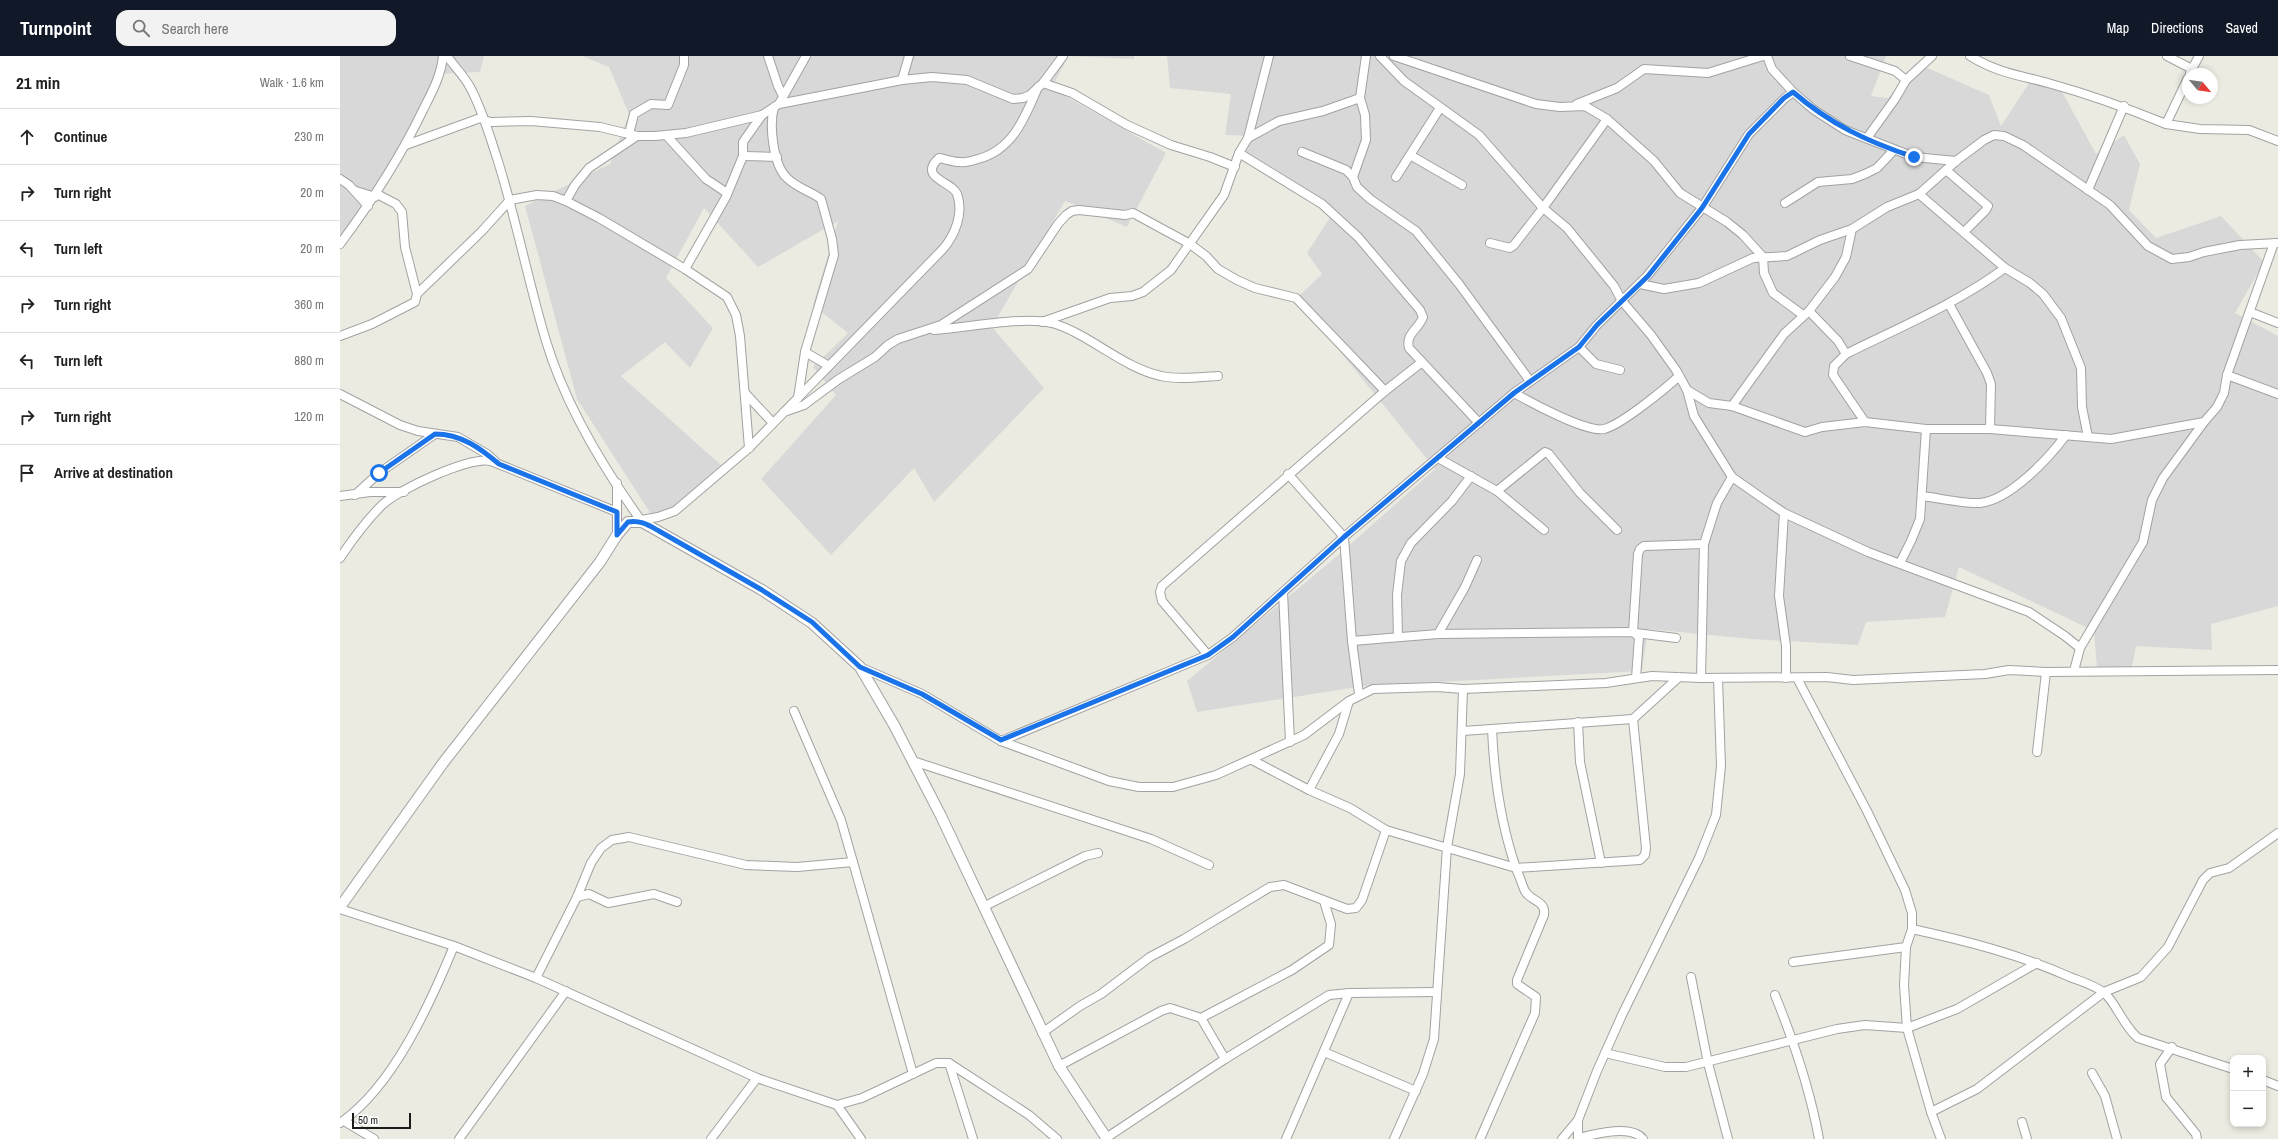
<!DOCTYPE html>
<html lang="en">
<head>
<meta charset="utf-8">
<style>
  body { margin:0; font-family:"Archivo Narrow",sans-serif; background:#f2f2f2; color:#222 }
  .controls { position:absolute; right:12px; bottom:12px; display:grid; overflow:hidden; border-radius:8px; box-shadow:0 2px 6px #0003 }
  .controls button { width:36px; height:36px; display:grid; place-items:center; padding:0; border:0; border-bottom:1px solid #e0e0e0; background:#fff; color:#222; font:20px sans-serif }
  .compass { position:absolute; left:1842px; top:12px; width:36px; height:36px; border-radius:50%; background:#fff; box-shadow:0 2px 6px #0003; rotate:119deg }
  .scale { position:absolute; left:12px; bottom:10px; width:59px; box-sizing:border-box; padding-left:4px; border:2px solid #1b1b1b; border-top:0; font-size:11px; line-height:14px; white-space:nowrap; color:#1b1b1b; -webkit-text-stroke:3px #fff; paint-order:stroke }
  .stop { position:absolute; width:12px; height:12px; margin:-9px; border:3px solid #1a73e8; border-radius:50%; background:#fff }
  .stop.end { background:#1a73e8; border-color:#fff; box-shadow:0 1px 4px #0008 }
  .list { margin:0; padding:0; list-style:none }
  h2 { display:flex; justify-content:space-between; align-items:center; height:52px; margin:0; padding:0 16px; font-size:17px }
  h2 small { font-size:13px; font-weight:400; color:#767676 }
  .list li { display:grid; grid-template-columns:26px 1fr auto; gap:12px; align-items:center; box-sizing:border-box; height:56px; padding:0 16px; border-top:1px solid #e0e0e0 }
  .list b { display:block; font-size:15px; white-space:nowrap }
  .list em { font-size:13px; font-style:normal; color:#767676 }
  .icon { flex:none; width:22px; height:22px; fill:none; stroke:currentColor; stroke-width:2; stroke-linecap:round; stroke-linejoin:round }
  .map { position:relative; flex:none; width:1938px; height:1083px; overflow:hidden }
  header { display:flex; align-items:center; gap:24px; box-sizing:border-box; height:56px; padding:0 20px; background:#111827; color:#fff }
  header strong { font-size:19px }
  nav { display:flex; gap:22px; margin-inline-start:auto; font-size:14px }
  .search { width:280px; height:36px; background:#f2f2f2; display:flex; align-items:center; gap:10px; box-sizing:border-box; padding:0 14px; border-radius:12px; color:#767676; font-size:15px }
  main { display:flex }
  aside { flex:1; background:#fff }
  .map>svg:first-child { display:block }
  .residential { fill:#d9d8d8 }
  .lines { fill:none; stroke-linecap:round; stroke-linejoin:round }
  .minor-casing { stroke:#a2a2a2; stroke-width:10 }
  .tertiary-casing { stroke:#a2a2a2; stroke-width:12 }
  .minor { stroke:#fff; stroke-width:8 }
  .tertiary { stroke:#fff; stroke-width:10 }
  .route { stroke:#1a73e8; stroke-width:5 }
</style>
</head>
<body>
<header>
<strong>Turnpoint</strong>
<div class="search"><svg class="icon" aria-label="search" viewBox="0 0 24 24"><circle cx="10" cy="10" r="6"/><path d="M15 15l6 6"/></svg>Search here</div>
<nav><a>Map</a><a>Directions</a><a>Saved</a></nav>
</header>
<main>
<aside>
<h2>21 min<small>Walk · 1.6 km</small></h2>
<ul class="list">
<li><svg class="icon" aria-label="ahead" viewBox="0 0 24 24"><path d="M12 20V5M6 11l6-6 6 6"/></svg><div><b>Continue</b></div><em>230 m</em></li>
<li><svg class="icon" aria-label="right" viewBox="0 0 24 24"><path d="M7 20v-9h11M14 6l5 5-5 5"/></svg><div><b>Turn right</b></div><em>20 m</em></li>
<li><svg class="icon" aria-label="left" viewBox="0 0 24 24"><path d="M17 20v-9H6M10 6l-5 5 5 5"/></svg><div><b>Turn left</b></div><em>20 m</em></li>
<li><svg class="icon" aria-label="right" viewBox="0 0 24 24"><path d="M7 20v-9h11M14 6l5 5-5 5"/></svg><div><b>Turn right</b></div><em>360 m</em></li>
<li><svg class="icon" aria-label="left" viewBox="0 0 24 24"><path d="M17 20v-9H6M10 6l-5 5 5 5"/></svg><div><b>Turn left</b></div><em>880 m</em></li>
<li><svg class="icon" aria-label="right" viewBox="0 0 24 24"><path d="M7 20v-9h11M14 6l5 5-5 5"/></svg><div><b>Turn right</b></div><em>120 m</em></li>
<li><svg class="icon" aria-label="arrive" viewBox="0 0 24 24"><path d="M6 21V4h12l-3 4 3 4H6"/></svg><div><b>Arrive at destination</b></div></li>
</ul>
</aside>
<div class="map">
<svg width="1938" height="1083" viewBox="0 0 1938 1083">
  <rect width="100%" height="100%" fill="#ecebe1"/>
  <g class="residential">
    <polygon points="0,0 144,0 140,16 97,18 32,142 0,183"/>
    <polygon points="242,0 794,0 794,3 729,0 711,32 826,97 787,171 725,145 652,271 704,332 594,446 574,412 491,499 421,423 496,339 473,311 508,277 473,249 498,165 418,211 364,152 326,222 373,272 350,312 325,286 281,320 381,409 316,466 237,343 185,150 270,108 289,58 269,11"/>
    <polygon points="827,0 1546,0 1531,40 1548,42 1576,7 1649,39 1661,70 1693,21 1720,32 1756,98 1784,79 1800,108 1789,154 1816,182 1881,160 1924,206 1895,257 1938,280 1938,550 1871,568 1872,594 1796,590 1791,616 1757,612 1754,575 1619,511 1605,561 1526,566 1518,589 1411,583 1308,573 1302,615 1024,630 857,656 847,625 996,501 1095,413 957,242 982,218 967,197 991,160 902,99 912,80 885,79 891,38 830,32"/>
  </g>
  <g class="lines">
    <defs>
      <g id="minor">
        <path d="M107,0c7,10 17,20 23,31 12,22 19,47 27,71 19,60 31,123 49,183 19,63 58,128 96,181"/>
        <polyline points="428,0 438,30 443,40"/>
        <polyline points="1040,0 1064,25 1139,79 1203,152 1227,172 1274,230 1282,245 1311,279 1336,314 1347,334 1354,360 1392,421 1422,442 1444,457 1528,496 1689,556 1725,580 1740,592"/>
        <polyline points="1054,0 1196,48 1220,51 1245,50 1267,63 1314,105 1340,137 1387,166 1403,179 1423,201 1424,217 1433,237 1463,259"/>
        <polyline points="1427,0 1432,13 1453,36 1474,54 1505,74 1574,101 1616,105"/>
        <polyline points="1510,0 1555,15 1566,24"/>
        <path d="M1630,0c28,17 48,19 78,27 40,11 79,25 118,41"/>
        <polyline points="1827,0 1852,13"/>
        <polyline points="1850,17 1859,0"/>
        <polyline points="1848,22 1826,68 1860,73 1909,74 1938,85"/>
        <polyline points="562,24 569,0"/>
        <polyline points="703,27 732,37 787,69 831,89 870,101 895,111"/>
        <polyline points="439,48 562,24 592,21 627,24 673,43 683,42 690,39 703,27 723,0"/>
        <polyline points="1237,48 1277,32 1304,13 1368,17 1423,0"/>
        <path d="M434,51c-5,18 -1,58 13,71 10,10 23,13 34,21l11,40 2,16 -29,97 -7,46"/>
        <polyline points="144,64 151,66 191,65 260,71 297,80 315,80 346,77 422,59"/>
        <polyline points="289,78 294,58 311,48 328,49 344,9 344,0"/>
        <polyline points="326,79 366,123 387,137"/>
        <polyline points="908,82 939,65 983,55 1020,42"/>
        <polyline points="1527,82 1555,43 1566,24 1592,0"/>
        <polyline points="66,89 143,61"/>
        <polyline points="962,96 1006,114 1013,121 1017,131 1030,143 1076,175 1119,228 1190,325"/>
        <path d="M899,97l83,51 36,33 62,73 3,7c-4,12 -18,17 -14,31l70,75"/>
        <polyline points="1070,99 1122,129"/>
        <polyline points="403,100 437,101"/>
        <polyline points="1606,114 1648,150 1646,154 1624,176"/>
        <polyline points="1013,121 1026,84 1025,59 1020,42 1026,0"/>
        <polyline points="1056,121 1100,52"/>
        <polyline points="0,123 9,129 28,150"/>
        <polyline points="1748,134 1784,50"/>
        <polyline points="16,135 35,141"/>
        <polyline points="1579,138 1665,212 1690,227 1703,238 1721,262 1741,312 1742,351 1748,381"/>
        <polyline points="226,145 235,129 249,112 297,80"/>
        <polyline points="1445,147 1478,126 1512,123 1525,118 1537,112 1554,94"/>
        <polyline points="1150,187 1170,192 1174,189 1203,152 1267,63"/>
        <path d="M0,188c32,-43 60,-86 83,-134 9,-18 18,-34 20,-54"/>
        <polyline points="345,213 386,141 403,100 403,86 422,59 439,48 466,0"/>
        <polyline points="1300,228 1324,233 1359,227 1413,202 1447,200 1480,184 1512,173 1547,151 1579,138 1616,105 1644,84 1654,79 1664,80 1683,89 1770,149 1808,190 1832,203 1849,201 1864,196 1900,189 1938,187"/>
        <polyline points="77,238 142,175 170,144 197,139 213,140 226,145 259,162 345,213 387,241 396,259 400,280 409,392"/>
        <polyline points="1609,248 1647,317 1651,328 1650,373"/>
        <polyline points="1469,255 1498,285 1506,298"/>
        <polyline points="1910,256 1938,267"/>
        <polyline points="702,266 770,242 792,240 803,236 831,214 884,139 899,97 908,82 929,0"/>
        <path d="M594,274c33,-2 87,-14 118,-7 36,10 71,45 109,53 17,4 39,1 57,0"/>
        <polyline points="0,280 32,268 75,246 77,238 65,191 62,156 56,148 37,138"/>
        <polyline points="1239,291 1256,308 1280,314"/>
        <polyline points="465,296 489,310"/>
        <polyline points="1887,319 1938,338"/>
        <polyline points="1347,334 1369,347 1392,350 1465,376 1482,371 1525,366 1586,373 1650,373 1771,383 1864,366 1877,351 1884,337 1887,319 1934,187"/>
        <polyline points="405,337 433,367"/>
        <path d="M1174,337c16,9 73,40 90,36 17,-4 61,-40 75,-53"/>
        <polyline points="0,338 60,369 78,375 118,381 147,398 155,405"/>
        <polyline points="1392,350 1444,278 1469,255 1495,221 1506,201 1512,173"/>
        <polyline points="444,356 464,349 499,323 535,301 548,289 558,283 601,269 688,213 718,168 726,159 732,155 739,154 785,159 793,157 850,188 866,200 878,213 897,224 915,232 956,242 1045,335"/>
        <path d="M1525,366l-32,-47 1,-9 12,-12c54,-27 110,-50 159,-86"/>
        <polyline points="1098,402 1157,435 1204,474"/>
        <polyline points="948,418 1004,481 1012,585 1019,638"/>
        <polyline points="277,427 277,479"/>
        <polyline points="1157,435 1205,396 1209,398 1240,437 1277,474"/>
        <polyline points="15,439 39,417 95,378"/>
        <polyline points="0,440 30,436 64,436"/>
        <path d="M1582,440c17,2 42,8 58,7 30,-3 69,-45 86,-68"/>
        <polyline points="1444,457 1439,540 1446,590 1446,622"/>
        <path d="M301,464l17,-3 17,-6 74,-63 194,-199c12,-14 21,-36 14,-55 -4,-12 -40,-16 -18,-36 6,1 14,4 21,4 5,1 12,-1 18,-3 35,-9 47,-42 60,-72"/>
        <path d="M0,502c12,-18 27,-38 42,-53 17,-16 88,-49 109,-44l126,51"/>
        <polyline points="1560,507 1571,485 1580,463 1586,373"/>
        <polyline points="943,536 950,686"/>
        <polyline points="1293,576 1298,498 1300,493 1304,490 1364,488"/>
        <polyline points="1296,577 1336,582"/>
        <polyline points="1098,578 1125,531 1137,504"/>
        <polyline points="1058,581 1057,539 1061,505 1071,487 1112,445 1131,420"/>
        <polyline points="1012,585 1098,578 1293,576 1299,581 1296,622"/>
        <polyline points="868,599 822,545 820,536 822,530 1045,335 1082,306"/>
        <polyline points="520,611 582,638 661,685 769,725 799,731 833,731 876,719 964,679 1009,645 1033,633 1097,631 1123,633 1266,627 1312,620 1361,622 1487,621 1513,624 1645,618 1669,614 1706,616 1938,614"/>
        <polyline points="1734,615 1740,592 1803,486 1812,444 1823,422 1864,366"/>
        <polyline points="1361,622 1364,488 1377,447 1392,421"/>
        <polyline points="1457,622 1527,755 1565,834 1572,857 1572,873 1566,891 1564,929 1567,972 1591,1056 1601,1083"/>
        <polyline points="454,655 501,764 513,806"/>
        <polyline points="1238,666 1240,706 1261,807"/>
        <polyline points="1123,675 1293,663 1339,621"/>
        <polyline points="661,685 868,599 893,581 1004,481 1174,337 1239,291 1257,269 1308,219 1362,152 1409,78 1445,42 1453,36"/>
        <polyline points="1697,696 1706,616"/>
        <polyline points="912,704 969,734 1010,752 1046,774 1176,812 1300,804 1305,799 1306,792 1293,663"/>
        <polyline points="573,705 811,783 869,809"/>
        <polyline points="969,734 999,678 1009,645"/>
        <polyline points="237,841 249,838 268,847 314,838 337,846"/>
        <polyline points="643,851 745,800 758,797"/>
        <polyline points="0,853 114,890 196,922 417,1022 497,1049 522,1042 596,1007 609,1007 689,1059 717,1083"/>
        <path d="M1572,873c55,12 106,25 158,48 10,4 24,8 33,15 12,8 20,34 35,46l95,31"/>
        <polyline points="1453,906 1566,891"/>
        <polyline points="1351,921 1368,1007 1388,1083"/>
        <polyline points="196,922 237,841 251,807 261,792 272,784 289,781 406,809 457,811 513,806 573,1018"/>
        <path d="M1435,939c19,47 35,94 44,144"/>
        <polyline points="861,962 885,1003"/>
        <polyline points="702,977 740,950 761,938 810,901 844,883 930,831 944,829 1007,853 1016,852 1022,844 1046,774"/>
        <polyline points="1832,991 1820,1008 1826,1041 1856,1078 1857,1083"/>
        <polyline points="984,996 1076,1035"/>
        <polyline points="1265,997 1325,1011 1346,1011 1497,973 1525,969 1567,972 1617,953 1697,907"/>
        <polyline points="609,1007 633,1083"/>
        <polyline points="719,1010 821,955 830,952 861,962 952,914 989,889 991,868 984,845"/>
        <polyline points="1752,1017 1765,1040 1777,1083"/>
        <polyline points="1923,1024 1938,1030"/>
        <polyline points="497,1049 521,1083"/>
        <polyline points="1591,1056 1637,1033 1764,936 1801,921 1828,891 1863,824 1870,817 1889,812 1938,777"/>
        <polyline points="4,1065 34,1083"/>
        <polyline points="1682,1066 1687,1083"/>
        <path d="M0,1067c53,-36 90,-119 114,-177"/>
        <polyline points="766,1082 885,1003 989,939 1009,937 1096,936"/>
        <path d="M1239,1082c16,-4 52,-14 64,1"/>
        <polyline points="119,1083 226,935"/>
        <polyline points="371,1083 417,1022"/>
        <polyline points="946,1083 1009,937"/>
        <polyline points="1054,1083 1083,1018 1094,983 1107,791 1120,718 1123,633"/>
        <path d="M1140,1083l55,-126 1,-16 -19,-13v-4l27,-65c2,-15 -13,-13 -19,-24 -3,-6 -5,-14 -8,-20 -16,-45 -23,-95 -25,-142"/>
        <polyline points="1222,1083 1238,1064"/>
        <polyline points="1238,1083 1238,1064 1257,1015 1282,959 1359,802 1376,759 1381,710 1378,622"/>
      </g>
      <polyline id="tertiary" points="0,851 103,707 260,506 277,479 288,466 302,466 422,534 472,567 520,611 554,669 601,760 719,1010 767,1083"/>
    </defs>
    <use href="#minor" class="minor-casing"/>
    <use href="#tertiary" class="tertiary-casing"/>
    <use href="#minor" class="minor"/>
    <use href="#tertiary" class="tertiary"/>
  </g>
  <g class="lines">
    <path class="route" d="M39,417l56,-39c26,0 45,14 64,30l118,48v23l11,-13c13,-2 20,3 31,9l103,59 50,32 48,45 62,27 79,46 207,-85 25,-18 111,-100 170,-144 65,-46 18,-22 51,-49 54,-68 47,-74 35,-36 9,-6c37,32 75,50 121,65"/>
  </g>
</svg>
<div class="controls">
<button>+</button>
<button>−</button>
</div>
<svg class="compass" viewBox="-18 -18 36 36"><path d="M0-13l5 13h-10z" fill="#e53935"/><path d="M0 13l5-13h-10z" fill="#767676"/></svg>
<div class="scale">50 m</div>
<div class="stop" style="left:39px;top:417px"></div>
<div class="stop end" style="left:1574px;top:101px"></div>
</div>
</main>
</body>
</html>
